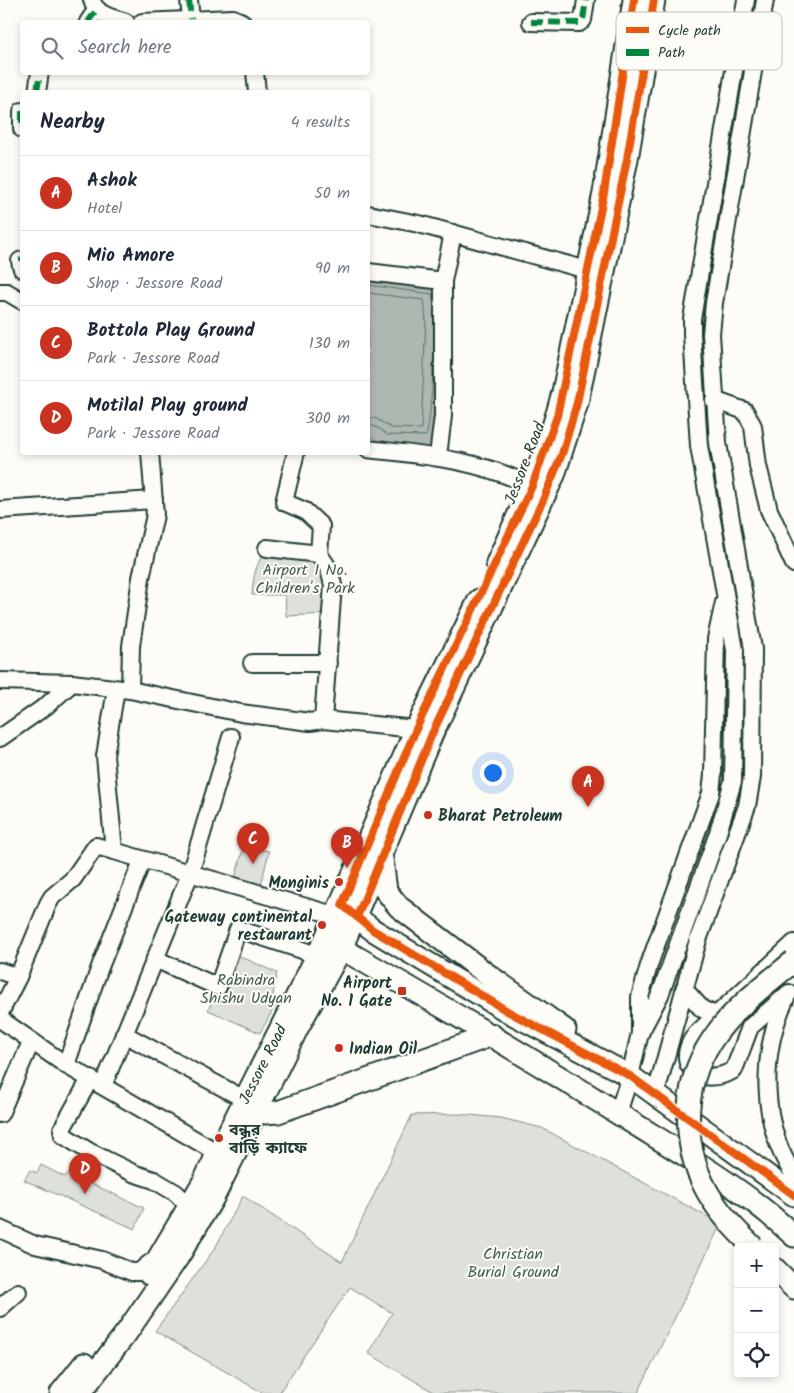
<!DOCTYPE html>
<html lang="en">
<head>
<meta charset="utf-8">
<style>
  body { margin:0; font-family:Kalam,"Noto Sans Bengali",sans-serif; background:#f2f2f3; color:#1f2937 }
  .controls { position:absolute; right:15px; bottom:15px; display:grid; overflow:hidden; border-radius:5px; box-shadow:0 2px 8px #0003 }
  .controls button { width:45px; height:45px; display:grid; place-items:center; padding:0; border:0; border-bottom:1px solid #e0e1e3; background:#fff; color:#1f2937; font:25px sans-serif }
  .you { position:absolute; left:492px; top:772px; width:18px; height:18px; margin:-12px; border:4px solid #fff; border-radius:50%; background:#1a73e8; box-shadow:0 0 0 8px #1a73e833 }
  .badge { display:grid; place-items:center; width:32px; height:32px; border-radius:50%; background:#c8321e; color:#fff; font-size:16px; font-weight:700 }
  .pin { position:absolute; translate:-50% -41px; filter:drop-shadow(0 1px 2px #0008) }
  .pin::after { content:''; position:absolute; top:26px; width:18px; height:15px; background:inherit; clip-path:polygon(0 0,100% 0,50% 100%) }
  .list { margin:0; padding:0; list-style:none }
  h2 { display:flex; justify-content:space-between; align-items:center; height:65px; margin:0; padding:0 20px; font-size:21px }
  h2 small { font-size:16px; font-weight:400; color:#747a83 }
  .list li { display:grid; grid-template-columns:32px 1fr auto; gap:15px; align-items:center; box-sizing:border-box; height:75px; padding:0 20px; border-top:1px solid #e0e1e3 }
  .list b { display:block; font-size:19px; white-space:nowrap }
  .list p { margin:0; font-size:16px; white-space:nowrap; color:#747a83 }
  .list em { font-size:16px; font-style:normal; color:#747a83 }
  .icon { flex:none; width:28px; height:28px; fill:none; stroke:currentColor; stroke-width:2; stroke-linecap:round; stroke-linejoin:round }
  .map { position:relative; flex:none; width:794px; height:1393px; overflow:hidden }
  .search { position:absolute; background:#fff; box-shadow:0 2px 8px #0003; left:20px; top:20px; width:350px; height:55px; display:flex; align-items:center; gap:12px; box-sizing:border-box; padding:0 18px; border-radius:5px; color:#747a83; font-size:19px }
  .panel { position:absolute; background:#fff; box-shadow:0 2px 8px #0003; left:20px; top:90px; width:350px; height:365px; border-radius:5px }
  .map>svg:first-child { display:block }
  .green { fill:#dde0db; stroke:#7e8e88 }
  .water { fill:#aeb8b1; stroke:#75877f }
  .lines { fill:none; stroke-linecap:round; stroke-linejoin:round }
  .shore { stroke:#586e66; stroke-width:1 }
  .minor-casing { stroke:#1f3d34; stroke-width:20 }
  .major-casing { stroke:#1f3d34; stroke-width:25 }
  .minor { stroke:#fdfcf7; stroke-width:16 }
  .major { stroke:#fdfcf7; stroke-width:21 }
  .major-bridge-casing { stroke:#1f3d34; stroke-width:25; stroke-linecap:butt }
  .major-bridge { stroke:#fdfcf7; stroke-width:21 }
  .quiet { stroke:#00873e; stroke-width:6; stroke-dasharray:12 6; stroke-linecap:butt }
  .cycleway-casing { stroke:#fdfcf7; stroke-width:11 }
  .cycleway { stroke:#e8590c; stroke-width:8 }
  .poi-dot { fill:#c8321e; stroke:#fdfcf7; stroke-width:2 }
  .labels { text-anchor:middle; stroke-width:4; stroke-linejoin:round; paint-order:stroke }
  .street-label { font-size:16px; fill:#1f3d34; stroke:#fdfcf7 }
  .park-label { font-size:16px; fill:#455e55; stroke:#fdfcf7 }
  .poi-label { font-size:16px; font-weight:bold; fill:#1f3d34; stroke:#fdfcf7; text-anchor:start }
  .key { fill:#fdfcf7; stroke:#bac3bc; stroke-width:1 }
  .key-label { font-size:14px; fill:#1f3d34 }
</style>
</head>
<body>
<div class="map">
<svg width="794" height="1393" viewBox="0 0 794 1393">
  <rect width="100%" height="100%" fill="#fdfcf7"/>
  <filter id="ink" filterUnits="userSpaceOnUse"><feTurbulence type="fractalNoise" baseFrequency=".02" numOctaves="2"/><feDisplacementMap in="SourceGraphic" scale="10" xChannelSelector="R" yChannelSelector="G"/><feConvolveMatrix kernelMatrix="1 2 1 2 8 2 1 2 1" color-interpolation-filters="sRGB"/></filter>
  <g filter="url(#ink)">
    <g class="green">
      <path d="M267,548l52,6 12,60 -45,2 -1,-21h-33c1,-19 4,-32 15,-47z"/>
      <polygon points="244,847 269,851 261,885 235,878"/>
      <polygon points="233,953 277,973 273,995 279,999 260,1033 208,1010"/>
      <polygon points="459,1114 501,1118 542,1128 721,1224 638,1393 435,1393 368,1353 392,1313 350,1287 279,1393 263,1393 155,1331 215,1248 243,1196 342,1262 412,1115"/>
      <polygon points="41,1165 65,1177 68,1173 144,1208 135,1229 24,1180 30,1170 37,1173"/>
    </g>
    <polygon class="water" points="368,274 440,283 445,321 432,449 378,446 375,439 368,435"/>
    <g class="lines">
      <g class="shore">
        <path d="M368,285l64,9c5,14 0,128 -6,142l-39,-1 -7,-6 -12,-5"/>
        <polyline points="368,293 424,300 426,321 421,429 391,428 377,419 368,417"/>
      </g>
      <defs>
        <g id="minor">
          <path d="M92,0c3,15 22,18 34,22"/>
          <polyline points="189,0 191,19"/>
          <polyline points="88,22 97,9"/>
          <polyline points="142,22 233,18 242,22"/>
          <polyline points="531,22 579,23 583,20 586,0"/>
          <polyline points="255,72 257,92"/>
          <polyline points="37,92 40,72"/>
          <polyline points="22,111 22,129"/>
          <polyline points="368,214 419,224 587,270"/>
          <polyline points="22,260 20,261 22,269"/>
          <polyline points="368,272 443,281"/>
          <polyline points="0,292 7,292 22,301"/>
          <polyline points="714,400 745,411 753,426 758,466 769,510 794,564"/>
          <path d="M368,449c60,7 108,10 164,37"/>
          <polyline points="296,452 284,502 305,511 321,526 319,554 329,569 333,585 323,720"/>
          <polyline points="438,456 443,416 443,281 453,233"/>
          <polyline points="0,510 154,500"/>
          <polyline points="267,548 319,554"/>
          <polyline points="252,663 328,663"/>
          <polyline points="0,681 72,683 130,690 241,713 310,722 323,720 416,729"/>
          <polyline points="116,689 105,756 114,851 337,916"/>
          <polyline points="130,690 131,646 141,578 155,515 150,452"/>
          <polyline points="0,738 46,706 72,683"/>
          <polyline points="142,861 100,967 66,1065 218,1153"/>
          <polyline points="155,959 218,987 238,929 317,955"/>
          <polyline points="0,971 18,977"/>
          <polyline points="684,989 702,1009 716,1015"/>
          <path d="M789,993l-39,34 -16,43c-32,18 -62,-3 -39,-35l99,-92"/>
          <path d="M786,998c-26,54 -26,126 8,177"/>
          <polyline points="0,1013 18,977 48,904 52,897 73,879 96,846 114,851"/>
          <polyline points="0,1019 66,1065"/>
          <polyline points="640,1033 660,995 718,833 733,781 735,650 699,446 692,334 692,319 746,0"/>
          <polyline points="124,1034 244,1099"/>
          <polyline points="90,1079 62,1129 63,1135 90,1152 133,1173 154,1180 176,1193 190,1207"/>
          <polyline points="103,1086 190,874 231,737"/>
          <polyline points="656,1093 698,940 747,806 752,777 753,649 718,443 711,334 714,303 765,0"/>
          <polyline points="618,1113 630,1076 640,1033 640,997 650,962 711,793 713,774 716,639 724,602"/>
          <polyline points="0,1114 31,1042"/>
          <polyline points="0,1229 35,1245 102,1260 132,1272 139,1272 150,1263 156,1262"/>
          <polyline points="0,1308 18,1292"/>
        </g>
        <g id="major">
          <path d="M497,563c25,-56 51,-111 66,-171l41,-199 30,-193"/>
          <polyline points="382,859 386,891 399,907 488,975 565,1030"/>
          <polyline points="346,909 373,930 509,1012 630,1076 794,1195"/>
          <path d="M330,942c102,58 204,118 303,181 55,34 114,68 161,113"/>
          <polyline points="257,1109 265,1113 278,1112 492,1035"/>
          <polyline points="775,1269 794,1288"/>
          <polyline points="149,1274 204,1181 325,940 416,729 479,600"/>
          <polyline points="61,1393 84,1364"/>
          <polyline points="80,1393 127,1332 178,1257 213,1198 298,1027 341,949 432,734 554,475 577,403 627,159 654,0"/>
        </g>
      </defs>
      <use href="#minor" class="minor-casing"/>
      <use href="#major" class="major-casing"/>
      <use href="#minor" class="minor"/>
      <use href="#major" class="major"/>
      <defs>
        <path id="major-bridge" d="M753,1247c-15,-15 -29,-29 -40,-46 -32,-48 -33,-114 -1,-161 20,-31 54,-56 82,-79"/>
      </defs>
      <use href="#major-bridge" class="major-bridge-casing"/>
      <use href="#major-bridge" class="major-bridge"/>
      <g class="quiet">
        <polyline points="189,0 191,19"/>
        <polyline points="88,22 97,9"/>
        <polyline points="531,22 579,23 583,20 586,0"/>
        <polyline points="37,92 40,72"/>
        <polyline points="22,111 22,129"/>
        <polyline points="22,261 22,257"/>
      </g>
      <defs>
        <g id="cycleway">
          <polyline points="634,0 604,193 557,416 532,486 416,729 342,905 373,930 509,1012 630,1076 794,1195"/>
          <polyline points="357,917 432,734 543,500 562,454 577,403 627,159 654,0"/>
        </g>
      </defs>
      <use href="#cycleway" class="cycleway-casing"/>
      <use href="#cycleway" class="cycleway"/>
    </g>
  </g>
  <g class="poi-dot">
    <circle cx="428" cy="815" r="5"/>
    <circle cx="339" cy="882" r="5"/>
    <circle cx="322" cy="925" r="5"/>
    <rect x="397" y="986" width="10" height="10" rx="2.5"/>
    <circle cx="339" cy="1048" r="5"/>
    <circle cx="219" cy="1138" r="5"/>
  </g>
  <g class="labels">
    <g class="street-label">
      <text transform="translate(524 463) rotate(-69)" y="6">Jessore Road</text>
      <text transform="translate(262 1064) rotate(-63)" y="6">Jessore Road</text>
    </g>
    <g class="park-label">
      <text x="305" y="575">Airport 1 No.<tspan x="305" dy="18">Children's Park</tspan></text>
      <text x="246" y="985">Rabindra<tspan x="246" dy="18">Shishu Udyan</tspan></text>
      <text x="513" y="1259">Christian<tspan x="513" dy="18">Burial Ground</tspan></text>
    </g>
    <g class="poi-label">
      <text x="438" y="821">Bharat Petroleum</text>
      <text x="329" y="888" text-anchor="end">Monginis</text>
      <text x="312" y="922" text-anchor="end">Gateway continental<tspan x="312" dy="18">restaurant</tspan></text>
      <text x="392" y="988" text-anchor="end">Airport<tspan x="392" dy="18">No. 1 Gate</tspan></text>
      <text x="349" y="1054">Indian Oil</text>
      <text x="229" y="1135">বন্ধুর<tspan x="229" dy="18">বাড়ি ক্যাফে</tspan></text>
    </g>
  </g>
  <rect x="616" y="12" width="166" height="58" rx="8" class="key"/>
  <rect x="626" y="27" width="23" height="6" fill="#e8590c"/>
  <rect x="626" y="49" width="23" height="7" fill="#00873e"/>
  <g class="key-label">
    <text x="658" y="35">Cycle path</text>
    <text x="658" y="57">Path</text>
  </g>
</svg>
<div class="controls">
<button>+</button>
<button>−</button>
<button><svg class="icon" aria-label="locate" viewBox="0 0 24 24"><circle cx="12" cy="12" r="6"/><path d="M12 2v4M12 18v4M2 12h4M18 12h4"/></svg></button>
</div>
<div class="you"></div>
<div class="pin badge" style="left:588px;top:807px">A</div>
<div class="pin badge" style="left:347px;top:868px">B</div>
<div class="pin badge" style="left:253px;top:864px">C</div>
<div class="pin badge" style="left:85px;top:1194px">D</div>
<div class="search"><svg class="icon" aria-label="search" viewBox="0 0 24 24"><circle cx="10" cy="10" r="6"/><path d="M15 15l6 6"/></svg>Search here</div>
<section class="panel">
<h2>Nearby<small>4 results</small></h2>
<ul class="list">
<li><span class="badge">A</span><div><b>Ashok</b><p>Hotel</p></div><em>50 m</em></li>
<li><span class="badge">B</span><div><b>Mio Amore</b><p>Shop · Jessore Road</p></div><em>90 m</em></li>
<li><span class="badge">C</span><div><b>Bottola Play Ground</b><p>Park · Jessore Road</p></div><em>130 m</em></li>
<li><span class="badge">D</span><div><b>Motilal Play ground</b><p>Park · Jessore Road</p></div><em>300 m</em></li>
</ul>
</section>
</div>
</body>
</html>
